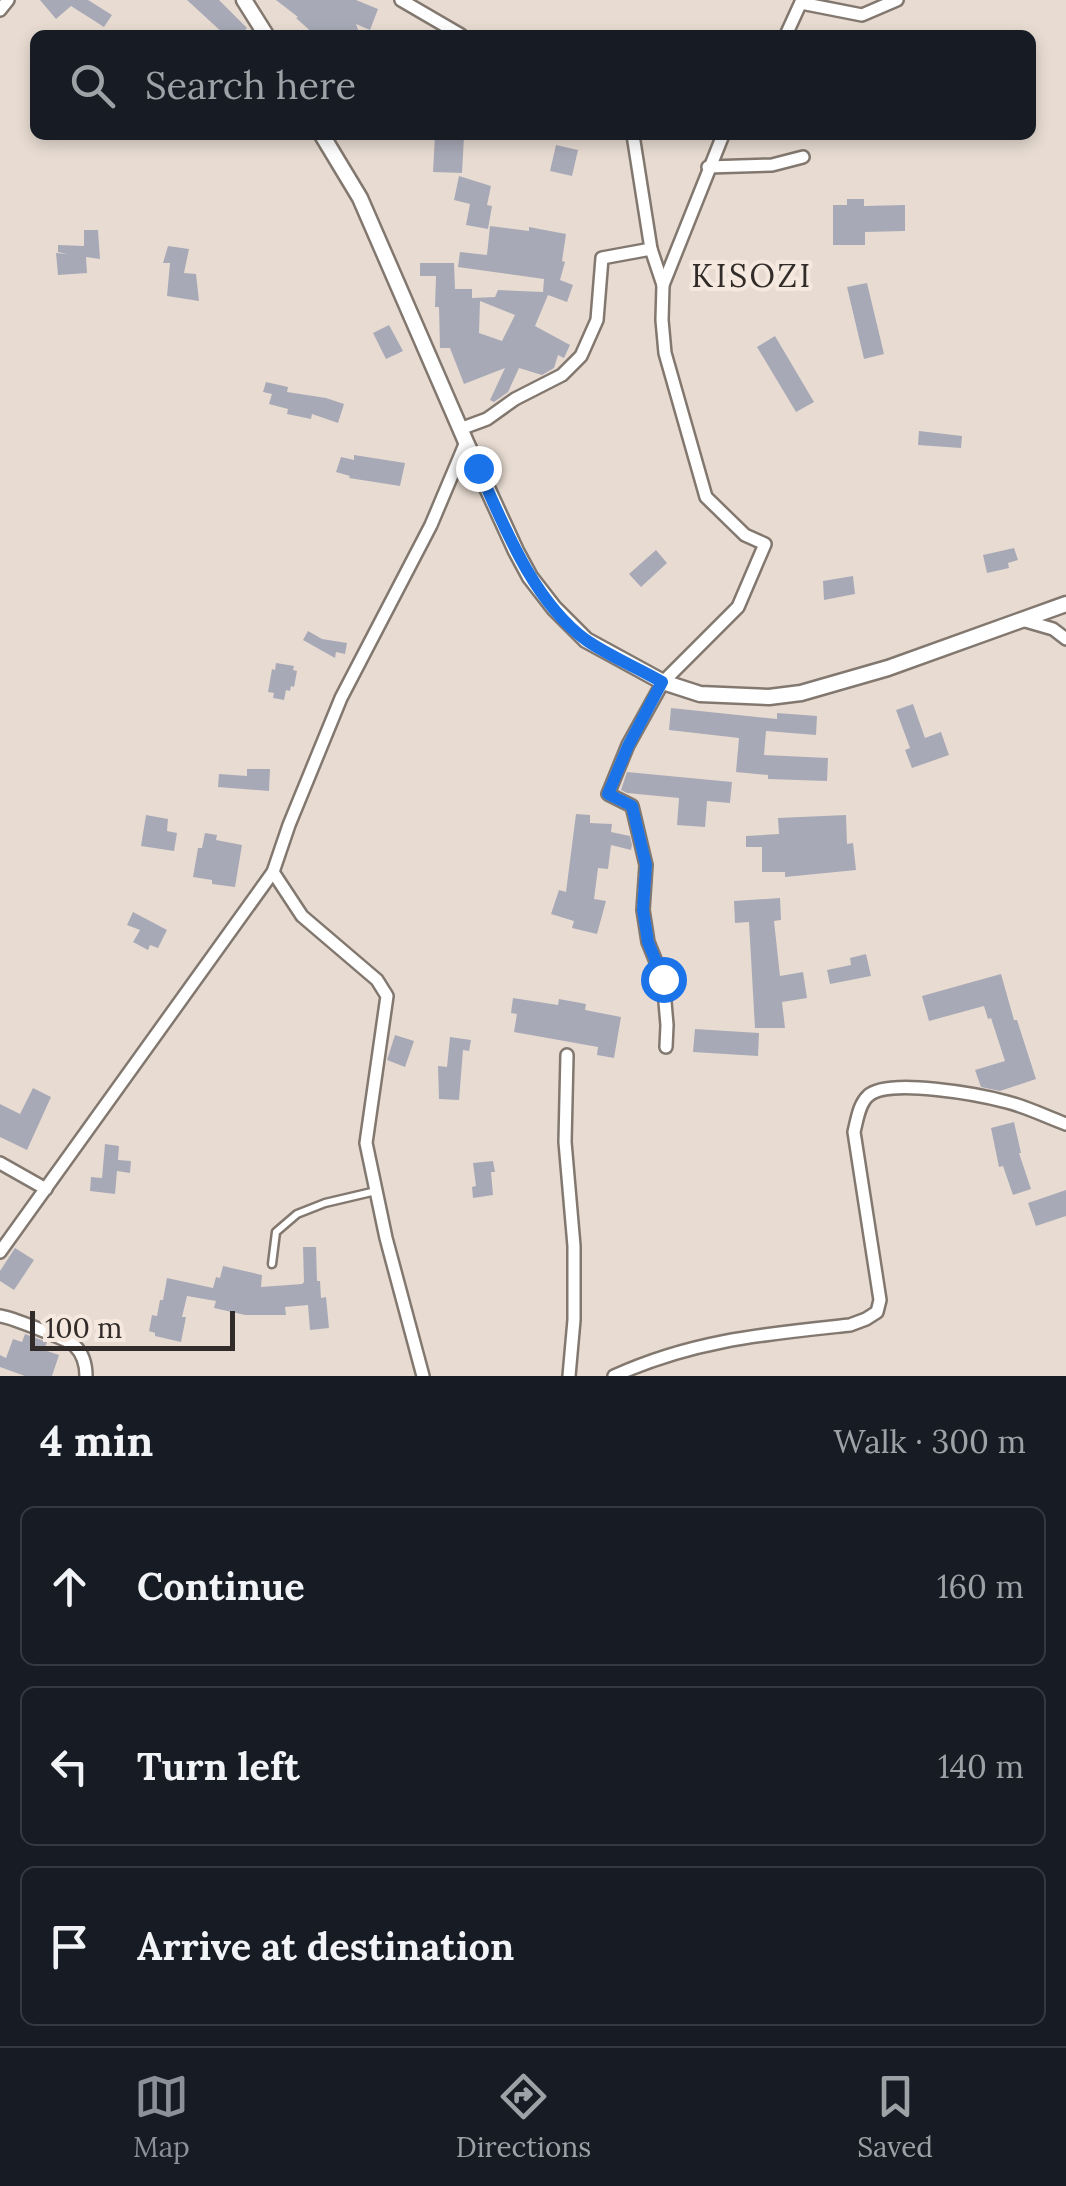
<!DOCTYPE html>
<html lang="en">
<head>
<meta charset="utf-8">
<style>
  body { margin:0; font-family:Lora,serif; background:#242831; color:#f1f3f6 }
  .scale { position:absolute; left:30px; bottom:25px; width:205px; box-sizing:border-box; padding-left:10px; border:5px solid #312c29; border-top:0; font-size:28px; line-height:35px; white-space:nowrap; color:#312c29; -webkit-text-stroke:8px #f5e9df; paint-order:stroke }
  .stop { position:absolute; width:30px; height:30px; margin:-22px; border:8px solid #1a73e8; border-radius:50%; background:#fff }
  .stop.end { background:#1a73e8; border-color:#fff; box-shadow:0 2px 10px #0008 }
  .list { margin:0; padding:0; list-style:none }
  h2 { display:flex; justify-content:space-between; align-items:center; height:130px; margin:0; padding:0 40px; font-size:42px }
  h2 small { font-size:32px; font-weight:400; color:#9ea1a6 }
  .list li { display:grid; grid-template-columns:65px 1fr auto; gap:30px; align-items:center; box-sizing:border-box; height:160px; margin:0 20px 20px; padding:0 20px; border:2px solid #363941; border-radius:15px }
  .list b { display:block; font-size:38px; white-space:nowrap }
  .list em { font-size:32px; font-style:normal; color:#9ea1a6 }
  .icon { flex:none; width:55px; height:55px; fill:none; stroke:currentColor; stroke-width:2; stroke-linecap:round; stroke-linejoin:round }
  .map { position:relative; flex:none; width:1066px; height:1376px; overflow:hidden }
  .search { position:absolute; background:#171b24; box-shadow:0 5px 15px #0003; left:30px; right:30px; top:30px; height:110px; display:flex; align-items:center; gap:25px; box-sizing:border-box; padding:0 35px; border-radius:15px; color:#9ea1a6; font-size:38px }
  .sheet { height:670px; background:#171b24 }
  nav { display:flex; justify-content:space-around; align-items:center; box-sizing:border-box; height:140px; border-top:2px solid #363941; background:#171b24; font-size:28px; color:#9ea1a6 }
  nav a { display:grid; justify-items:center; gap:5px }
  nav .on { color:#8c9099 }
  .map>svg:first-child { display:block }
  .building { fill:#a8a9b7; fill-rule:evenodd }
  .lines { fill:none; stroke-linecap:round; stroke-linejoin:round }
  .service-casing { stroke:#82786f; stroke-width:11 }
  .minor-casing { stroke:#82786f; stroke-width:16 }
  .tertiary-casing { stroke:#82786f; stroke-width:19 }
  .service { stroke:#fff; stroke-width:6 }
  .minor { stroke:#fff; stroke-width:11 }
  .tertiary { stroke:#fff; stroke-width:14 }
  .route { stroke:#1a73e8; stroke-width:12 }
  .labels { text-anchor:middle; stroke-width:8; stroke-linejoin:round; paint-order:stroke }
  .quarter-label { font-size:32px; letter-spacing:2.5px; fill:#312c29; stroke:#f5e9df }
</style>
</head>
<body>
<div class="map">
<svg width="1066" height="1376" viewBox="0 0 1066 1376">
  <rect width="100%" height="100%" fill="#e8dcd2"/>
  <g class="building">
    <polygon points="40,0 88,0 112,15 104,27 71,6 56,19"/>
    <polygon points="187,0 219,0 247,28 244,31 246,35 225,35"/>
    <polygon points="276,0 356,0 378,9 370,30 356,24 360,35 315,35 296,18 298,17"/>
    <polygon points="435,135 464,136 462,173 433,172"/>
    <polygon points="556,145 578,150 572,176 550,171"/>
    <polygon points="459,176 491,186 487,205 492,206 488,229 466,225 470,204 454,200"/>
    <polygon points="847,199 864,199 864,206 905,205 905,231 865,232 865,245 833,245 833,205 847,205"/>
    <path d="M490,226l39,5v-4l37,7 -4,27 3,1 -5,18 13,5 -6,17 -19,-7 -13,31 35,19 -6,13 -6,-3 -4,13 -12,7 -23,-7 -11,24 -14,10 -4,-2 15,-32 -41,16 -14,-36h-10l-1,-41h-4l1,-31h-16v-13h34l1,26h17v9l23,-1 3,-7 45,2 1,-13 -86,-12 2,-15 27,3zM480,301l35,14 -13,26 -23,-8z"/>
    <polygon points="84,230 98,230 100,259 86,257 87,273 58,275 56,253 67,254 58,252 58,245 84,246"/>
    <polygon points="168,246 189,249 184,273 196,274 199,301 167,296 170,263 163,263"/>
    <polygon points="867,283 884,354 864,359 847,287"/>
    <polygon points="389,325 403,351 386,359 373,333"/>
    <polygon points="775,336 814,402 796,412 757,347"/>
    <polygon points="266,382 288,387 287,392 326,398 344,404 338,423 312,414 311,419 287,414 288,409 269,404 272,394 263,392"/>
    <polygon points="919,431 962,436 961,448 918,445"/>
    <polygon points="354,455 405,463 400,486 349,478 350,476 336,472 341,457 354,460"/>
    <polygon points="1014,548 1018,560 1008,563 1009,568 987,573 983,555"/>
    <polygon points="656,550 667,563 641,587 629,574"/>
    <polygon points="853,576 855,594 824,600 823,581"/>
    <polygon points="308,631 322,639 347,643 345,654 336,652 335,658 303,640"/>
    <polygon points="276,663 294,666 293,670 297,671 294,687 291,686 290,691 286,690 284,700 273,698 274,693 268,692 272,669 275,670"/>
    <polygon points="913,704 925,738 941,732 949,755 912,768 905,750 910,748 896,710"/>
    <polygon points="671,708 777,719 777,713 817,716 816,735 766,731 764,755 828,758 827,781 768,779 768,775 736,772 739,738 669,730"/>
    <polygon points="247,769 270,769 269,791 218,787 219,774 247,776"/>
    <polygon points="627,772 732,782 730,803 707,801 705,827 677,825 679,798 627,793 621,790"/>
    <polygon points="576,814 590,815 590,823 612,824 611,832 630,836 632,845 631,850 611,845 608,869 598,868 594,899 606,901 597,934 572,928 574,921 551,914 559,890 566,892"/>
    <polygon points="146,815 168,819 167,831 177,833 174,851 141,846"/>
    <polygon points="846,815 847,844 853,843 856,870 785,877 785,872 762,872 762,847 746,847 746,836 779,834 778,818"/>
    <polygon points="205,833 217,835 216,840 242,845 235,887 212,884 212,880 193,877 198,848 202,848"/>
    <polygon points="780,898 781,920 774,921 780,976 803,972 807,998 782,1002 785,1028 755,1028 749,922 735,923 734,901"/>
    <polygon points="133,912 167,930 158,948 150,945 148,950 133,942 140,930 127,925"/>
    <polygon points="866,954 871,976 830,984 827,970 851,965 850,958"/>
    <polygon points="1001,974 1014,1020 1017,1020 1036,1079 1000,1091 981,1087 975,1070 1005,1061 991,1018 988,1019 984,1006 929,1021 922,996"/>
    <polygon points="513,998 558,1005 559,999 586,1004 585,1010 621,1017 614,1058 597,1055 598,1047 514,1032 517,1014 511,1013"/>
    <polygon points="695,1029 759,1033 758,1056 693,1052"/>
    <polygon points="395,1035 414,1041 405,1067 387,1060"/>
    <polygon points="450,1037 471,1040 469,1051 463,1050 459,1100 439,1099 438,1066 447,1067"/>
    <polygon points="33,1088 51,1097 27,1150 0,1137 0,1104 20,1114"/>
    <polygon points="1014,1122 1021,1153 1019,1153 1031,1189 1013,1195 1003,1166 999,1167 991,1128"/>
    <polygon points="105,1144 119,1146 118,1160 131,1161 130,1173 117,1171 115,1194 90,1191 91,1177 102,1178"/>
    <polygon points="493,1161 495,1172 491,1172 493,1195 473,1198 472,1187 476,1186 473,1163"/>
    <polygon points="1066,1190 1066,1216 1036,1226 1028,1203"/>
    <polygon points="303,1247 316,1247 317,1281 320,1281 321,1298 326,1297 329,1328 310,1330 308,1305 285,1307 286,1315 245,1315 214,1308 216,1301 187,1296 182,1317 186,1317 181,1342 155,1336 155,1333 149,1331 152,1315 157,1316 160,1300 163,1300 167,1278 213,1288 216,1277 220,1278 223,1266 262,1275 261,1287 302,1284 304,1282"/>
    <polygon points="15,1248 34,1260 14,1290 0,1281 0,1271"/>
    <polygon points="25,1334 47,1342 44,1350 59,1355 52,1376 25,1376 0,1367 0,1355 6,1358 13,1339 22,1342"/>
  </g>
  <g class="lines">
    <defs>
      <polyline id="service" points="272,1264 276,1232 297,1214 325,1203 376,1191"/>
      <g id="minor">
        <polyline points="401,0 461,35"/>
        <polyline points="801,3 862,15 897,0"/>
        <polyline points="0,10 8,0"/>
        <polyline points="786,35 802,0"/>
        <polyline points="633,135 651,249 663,285"/>
        <polyline points="708,167 772,165 803,157"/>
        <polyline points="460,429 487,419 515,399 562,375 581,356 597,320 602,258 651,249"/>
        <polyline points="1022,620 1053,629 1066,639"/>
        <polyline points="273,872 302,916 377,980 387,996 366,1143 386,1238 423,1376"/>
        <polyline points="666,1047 667,1025 663,979 648,942 643,910 646,865 632,806 608,794 628,745 663,682 738,607 765,544 745,535 706,497 665,353 662,320 663,285 723,135"/>
        <polyline points="567,1055 565,1142 574,1246 574,1320 569,1376"/>
        <polyline points="0,1163 46,1189"/>
        <polyline points="0,1252 273,872 289,825 341,698 431,525 466,442"/>
        <path d="M0,1316c10,1 69,24 75,30 8,8 11,20 11,30"/>
        <path d="M614,1376c79,-36 151,-42 236,-51l16,-6 11,-7 3,-12 -26,-168c3,-12 5,-28 14,-36 19,-19 113,-1 139,6 20,5 40,15 59,22"/>
      </g>
      <g id="tertiary">
        <polyline points="244,0 266,35"/>
        <polyline points="322,135 360,198 466,442 516,551 530,577 554,608 586,640 663,682 700,694 769,697 801,693 888,668 1066,604"/>
      </g>
    </defs>
    <use href="#service" class="service-casing"/>
    <use href="#minor" class="minor-casing"/>
    <use href="#tertiary" class="tertiary-casing"/>
    <use href="#service" class="service"/>
    <use href="#minor" class="minor"/>
    <use href="#tertiary" class="tertiary"/>
  </g>
  <g class="lines">
    <path class="route" d="M478,468c26,58 55,133 108,172 23,16 52,28 76,42l-34,64 -20,48 24,12 14,59 -3,45 5,32 15,37"/>
  </g>
  <g class="labels">
    <g class="quarter-label">
      <text x="752" y="287">KISOZI</text>
    </g>
  </g>
</svg>
<div class="scale">100 m</div>
<div class="stop" style="left:663px;top:979px"></div>
<div class="stop end" style="left:478px;top:468px"></div>
<div class="search"><svg class="icon" aria-label="search" viewBox="0 0 24 24"><circle cx="10" cy="10" r="6"/><path d="M15 15l6 6"/></svg>Search here</div>
</div>
<section class="sheet">
<h2>4 min<small>Walk · 300 m</small></h2>
<ul class="list">
<li><svg class="icon" aria-label="ahead" viewBox="0 0 24 24"><path d="M12 20V5M6 11l6-6 6 6"/></svg><div><b>Continue</b></div><em>160 m</em></li>
<li><svg class="icon" aria-label="left" viewBox="0 0 24 24"><path d="M17 20v-9H6M10 6l-5 5 5 5"/></svg><div><b>Turn left</b></div><em>140 m</em></li>
<li><svg class="icon" aria-label="arrive" viewBox="0 0 24 24"><path d="M6 21V4h12l-3 4 3 4H6"/></svg><div><b>Arrive at destination</b></div></li>
</ul>
</section>
<nav>
<a class="on"><svg class="icon" aria-label="map" viewBox="0 0 24 24"><path d="M3 6l6-2 6 2 6-2v14l-6 2-6-2-6 2zM9 4v14M15 6v14"/></svg>Map</a>
<a><svg class="icon" aria-label="directions" viewBox="0 0 24 24"><path d="M12 3l9 9-9 9-9-9zM9 14v-3h6M13 9l2 2-2 2"/></svg>Directions</a>
<a><svg class="icon" aria-label="saved" viewBox="0 0 24 24"><path d="M7 4h10v16l-5-4-5 4z"/></svg>Saved</a>
</nav>
</body>
</html>
